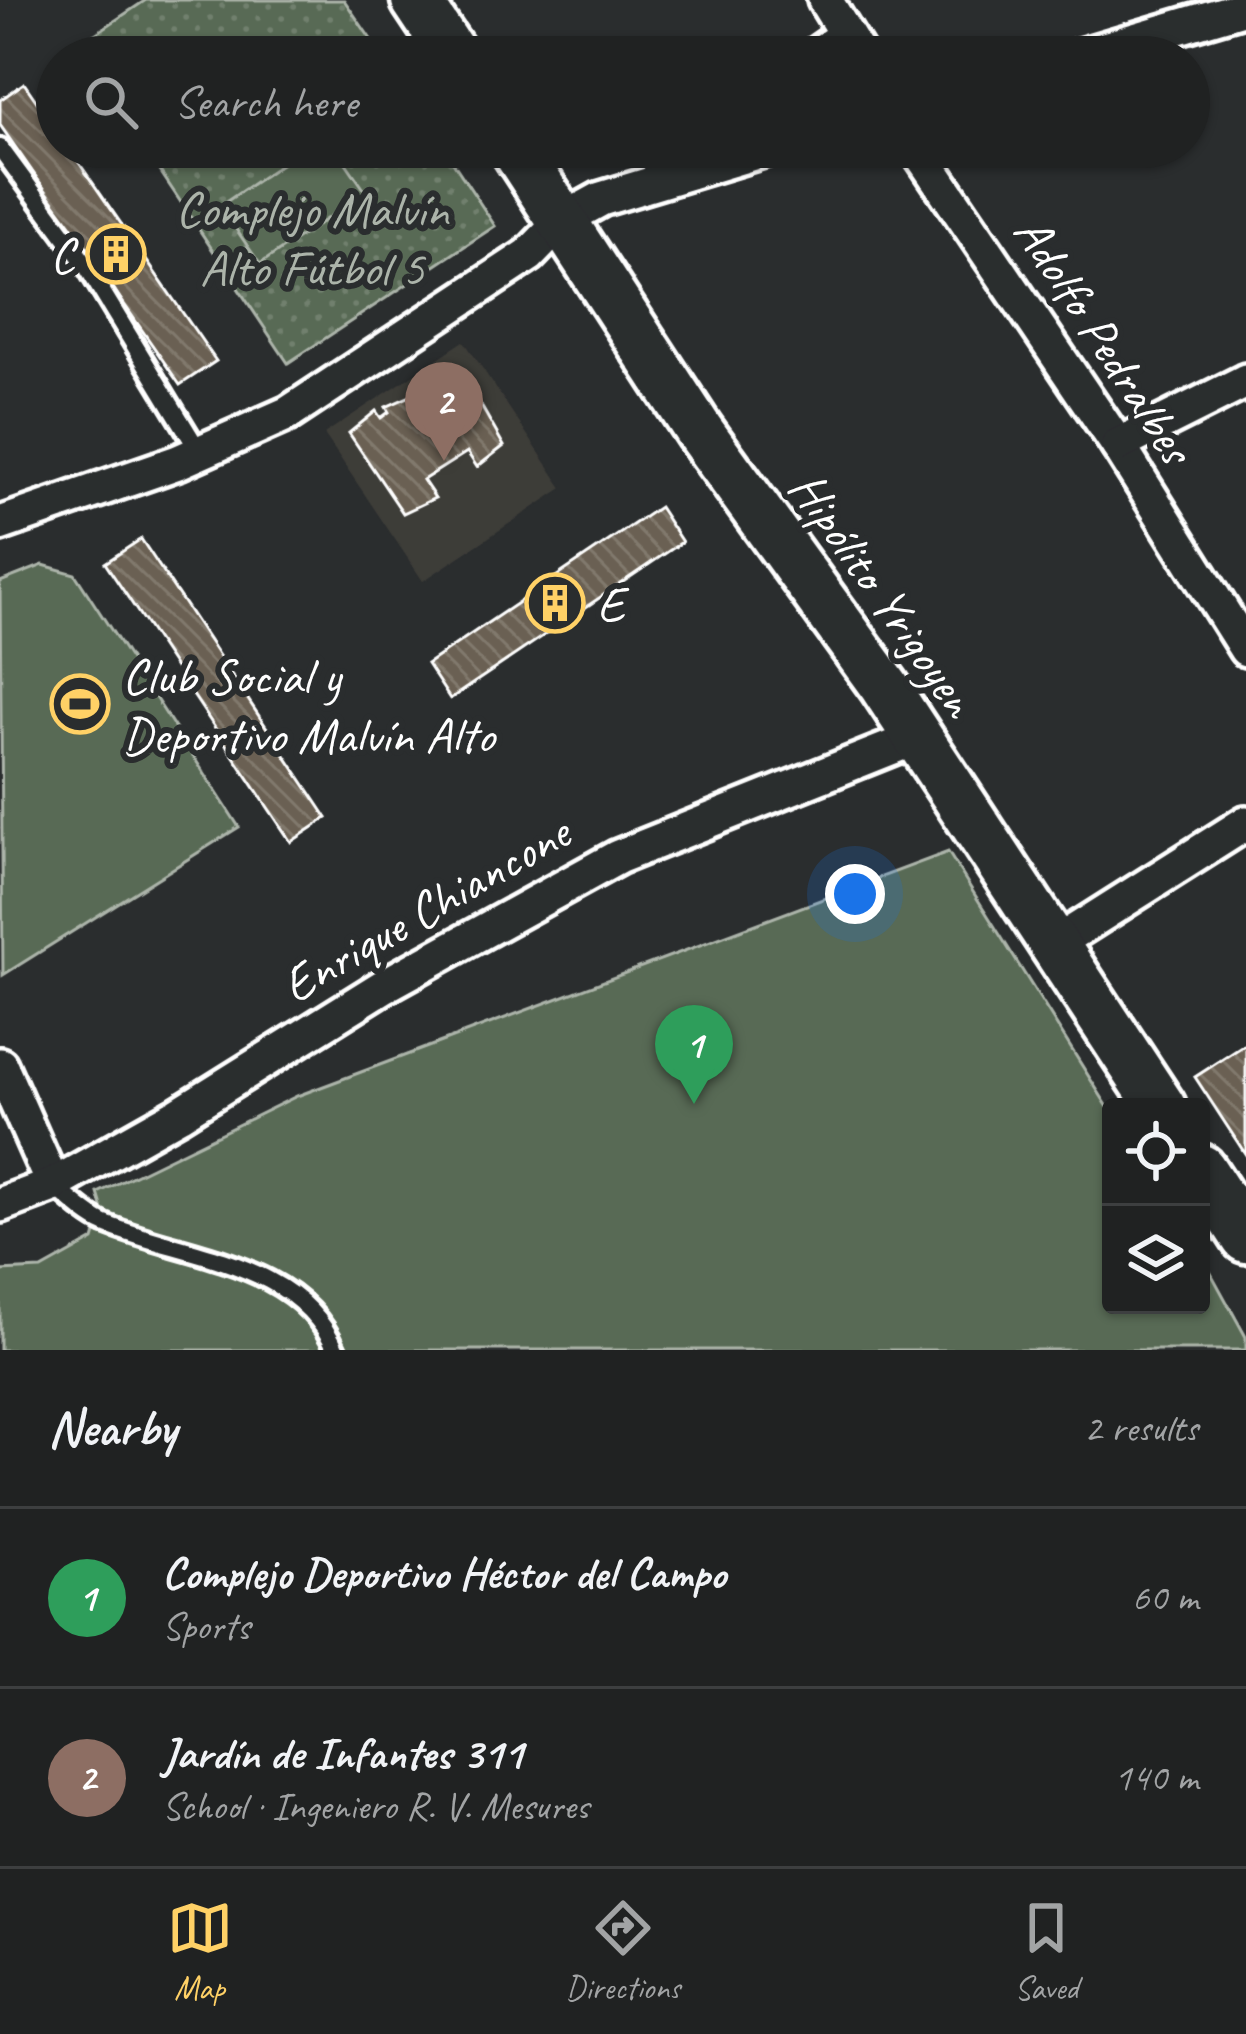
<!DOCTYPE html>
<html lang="en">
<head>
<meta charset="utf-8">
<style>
  body { margin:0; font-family:Caveat,sans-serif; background:#282a2a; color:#f1f3f6 }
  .controls { position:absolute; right:36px; bottom:36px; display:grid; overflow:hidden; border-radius:12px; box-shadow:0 3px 9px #0004 }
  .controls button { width:108px; height:108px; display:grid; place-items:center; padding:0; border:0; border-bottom:3px solid #3d3f40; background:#202222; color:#f1f3f6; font:60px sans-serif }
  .you { position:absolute; left:855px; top:894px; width:42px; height:42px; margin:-30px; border:9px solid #fff; border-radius:50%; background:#1a73e8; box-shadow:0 0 0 18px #1a73e833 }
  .badge { display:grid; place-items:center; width:78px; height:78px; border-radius:50%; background:#ffd166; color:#fff; font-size:39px; font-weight:700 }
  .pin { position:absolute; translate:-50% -99px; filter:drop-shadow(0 3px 6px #0008) }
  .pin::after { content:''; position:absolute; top:63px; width:42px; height:36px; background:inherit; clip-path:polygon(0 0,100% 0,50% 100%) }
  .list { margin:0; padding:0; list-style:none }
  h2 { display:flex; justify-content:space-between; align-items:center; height:156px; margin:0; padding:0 48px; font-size:51px }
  h2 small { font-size:39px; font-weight:400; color:#a2a4a5 }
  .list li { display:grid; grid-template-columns:78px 1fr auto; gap:36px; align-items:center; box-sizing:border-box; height:180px; padding:0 48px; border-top:3px solid #3d3f40 }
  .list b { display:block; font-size:45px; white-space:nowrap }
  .list p { margin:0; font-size:39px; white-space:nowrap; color:#a2a4a5 }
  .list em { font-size:39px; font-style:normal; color:#a2a4a5 }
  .icon { flex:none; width:66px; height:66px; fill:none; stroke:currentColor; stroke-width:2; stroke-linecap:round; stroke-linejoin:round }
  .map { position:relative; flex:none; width:1246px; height:1350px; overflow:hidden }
  .search { position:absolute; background:#202222; box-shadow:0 3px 9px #0004; left:36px; right:36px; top:36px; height:132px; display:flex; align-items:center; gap:30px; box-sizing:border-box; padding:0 42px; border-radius:66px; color:#a2a4a5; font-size:45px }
  .sheet { height:516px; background:#202222 }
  nav { display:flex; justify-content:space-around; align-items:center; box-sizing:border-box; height:168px; border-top:3px solid #3d3f40; background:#202222; font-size:33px; color:#a2a4a5 }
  nav a { display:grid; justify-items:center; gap:6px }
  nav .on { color:#ffd166 }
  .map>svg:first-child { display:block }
  .built { fill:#3e3d39 }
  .park { fill:url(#park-dots); stroke:#acb4aa; stroke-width:3 }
  .pitch { fill:#586a54; stroke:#acb4aa; stroke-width:3 }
  .building { fill:url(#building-back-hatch); stroke:#fff; stroke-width:3 }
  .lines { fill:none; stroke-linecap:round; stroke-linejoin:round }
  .lane-casing { stroke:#fff; stroke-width:26 }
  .street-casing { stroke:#fff; stroke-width:42 }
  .secondary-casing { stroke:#fff; stroke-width:57 }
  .lane { stroke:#2a2d2e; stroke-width:16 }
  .street { stroke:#2a2d2e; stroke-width:33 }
  .secondary { stroke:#2a2d2e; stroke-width:48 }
  .labels { text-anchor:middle; stroke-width:12; stroke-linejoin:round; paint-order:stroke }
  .park-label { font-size:51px; fill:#acb4aa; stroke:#2a2d2e }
  .poi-label { font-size:51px; fill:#fff; stroke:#2a2d2e; text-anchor:start }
  .street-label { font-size:51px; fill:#fff; stroke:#2a2d2e }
</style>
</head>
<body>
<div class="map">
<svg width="1246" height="1350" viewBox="0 0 1246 1350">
  <defs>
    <pattern id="park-dots" width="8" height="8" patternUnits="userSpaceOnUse" patternTransform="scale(3)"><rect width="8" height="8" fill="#586a54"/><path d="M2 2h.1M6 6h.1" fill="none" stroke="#71806e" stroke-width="1.8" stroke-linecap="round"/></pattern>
    <pattern id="building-back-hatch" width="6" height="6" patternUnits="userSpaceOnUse" patternTransform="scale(3)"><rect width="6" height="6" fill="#6b6153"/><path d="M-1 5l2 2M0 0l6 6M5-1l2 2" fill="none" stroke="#81796d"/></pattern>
  </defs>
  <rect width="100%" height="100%" fill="#2a2d2e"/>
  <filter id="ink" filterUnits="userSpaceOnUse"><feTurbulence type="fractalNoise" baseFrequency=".00833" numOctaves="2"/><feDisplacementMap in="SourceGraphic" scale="24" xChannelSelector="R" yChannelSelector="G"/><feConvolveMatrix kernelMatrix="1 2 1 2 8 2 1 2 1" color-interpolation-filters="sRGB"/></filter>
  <g filter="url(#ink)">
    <polygon class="built" points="464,341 563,488 423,581 324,434"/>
    <g class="park">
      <polygon points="146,0 344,0 383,57 84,57 77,46"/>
      <polygon points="144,147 443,147 495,226 288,363"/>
    </g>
    <g class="pitch">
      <polygon points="306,147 335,147 366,192 260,264 220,206"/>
      <polygon points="43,565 75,574 239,827 3,975 0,582"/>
      <polygon points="948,852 1111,1112 1111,1305 1201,1305 1201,1255 1246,1337 1246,1350 0,1350 0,1271 42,1269 94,1240 103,1210 98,1193 297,1096"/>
    </g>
    <g class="building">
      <polygon points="24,83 57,131 57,147 68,147 216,361 180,385 0,125 0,100"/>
      <polygon points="450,366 467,392 472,390 504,446 477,467 467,452 423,480 435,498 403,513 349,433 376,411 381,418 389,412 386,407 426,389 420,380"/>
      <polygon points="659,507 682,542 450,699 427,664"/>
      <polygon points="141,539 327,818 291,842 105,563"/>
      <polygon points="1246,1044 1246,1155 1195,1077"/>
    </g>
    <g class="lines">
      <defs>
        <g id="lane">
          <polyline points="799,57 842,27"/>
          <polyline points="0,148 84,262 200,453"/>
          <polyline points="647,184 657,155 668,147"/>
          <path d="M53,1185c16,13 34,31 52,39 79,33 193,36 231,126"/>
        </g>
        <g id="street">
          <polyline points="825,0 860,57"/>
          <polyline points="1077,57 1246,7"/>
          <polyline points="916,147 1118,445 1246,649"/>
          <polyline points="1118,445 1246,381"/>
          <polyline points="0,524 178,462 289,413 529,255 563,220 601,199 773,147"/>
          <polyline points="1055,944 1246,823"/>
          <polyline points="0,1065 53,1185"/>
          <polyline points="0,1205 53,1185 179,1114 384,986 618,857 918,737"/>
        </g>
        <g id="secondary">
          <polyline points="416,0 454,57"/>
          <polyline points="514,147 699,431 884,686 1161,1107"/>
          <polyline points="1201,1169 1246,1238"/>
        </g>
      </defs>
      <use href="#lane" class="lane-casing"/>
      <use href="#street" class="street-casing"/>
      <use href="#secondary" class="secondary-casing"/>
      <use href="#lane" class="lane"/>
      <use href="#street" class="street"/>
      <use href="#secondary" class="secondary"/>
    </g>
  </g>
  <defs>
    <symbol id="building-ring" viewBox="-11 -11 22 22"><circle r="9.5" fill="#2a2d2e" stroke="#ffd166" stroke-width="1.5"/><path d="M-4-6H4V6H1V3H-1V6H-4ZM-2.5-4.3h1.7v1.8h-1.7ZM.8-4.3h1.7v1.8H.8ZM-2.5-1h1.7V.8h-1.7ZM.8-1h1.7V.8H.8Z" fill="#ffd166"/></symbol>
    <symbol id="stadium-ring" viewBox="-11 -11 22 22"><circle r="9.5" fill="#2a2d2e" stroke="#ffd166" stroke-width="1.5"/><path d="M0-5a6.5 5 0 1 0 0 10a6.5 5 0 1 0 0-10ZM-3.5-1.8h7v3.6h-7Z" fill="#ffd166"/></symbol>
  </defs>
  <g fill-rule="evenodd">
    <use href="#building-ring" x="83" y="221" width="66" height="66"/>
    <use href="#building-ring" x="522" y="570" width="66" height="66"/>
    <use href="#stadium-ring" x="47" y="671" width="66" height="66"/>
  </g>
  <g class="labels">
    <g class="park-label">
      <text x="312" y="226">Complejo Malvín<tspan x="312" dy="59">Alto Fútbol 5</tspan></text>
    </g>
    <g class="poi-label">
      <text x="74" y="272" text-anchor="end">C</text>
      <text x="597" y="621">E</text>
      <text x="122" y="693">Club Social y<tspan x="122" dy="59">Deportivo Malvín Alto</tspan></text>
    </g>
    <g class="street-label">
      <text transform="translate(1105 339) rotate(57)" y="18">Adolfo Pedralbes</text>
      <text transform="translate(884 593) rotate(55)" y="18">Hipólito Yrigoyen</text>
      <text transform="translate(425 908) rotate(-30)" y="18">Enrique Chiancone</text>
    </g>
  </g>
</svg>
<div class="controls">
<button><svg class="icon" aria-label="locate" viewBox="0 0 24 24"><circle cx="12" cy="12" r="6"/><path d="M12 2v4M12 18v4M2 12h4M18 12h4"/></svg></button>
<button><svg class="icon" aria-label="layers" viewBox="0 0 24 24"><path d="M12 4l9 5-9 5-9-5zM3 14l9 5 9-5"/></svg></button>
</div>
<div class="you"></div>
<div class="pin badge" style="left:694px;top:1104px;background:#2e9e5b">1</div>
<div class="pin badge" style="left:444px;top:461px;background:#8d6e63">2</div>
<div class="search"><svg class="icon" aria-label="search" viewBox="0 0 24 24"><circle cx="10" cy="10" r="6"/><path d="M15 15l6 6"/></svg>Search here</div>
</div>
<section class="sheet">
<h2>Nearby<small>2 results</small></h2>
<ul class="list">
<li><span class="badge" style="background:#2e9e5b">1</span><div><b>Complejo Deportivo Héctor del Campo</b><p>Sports</p></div><em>60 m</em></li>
<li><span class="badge" style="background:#8d6e63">2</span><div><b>Jardín de Infantes 311</b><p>School · Ingeniero R. V. Mesures</p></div><em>140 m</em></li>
</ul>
</section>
<nav>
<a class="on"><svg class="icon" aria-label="map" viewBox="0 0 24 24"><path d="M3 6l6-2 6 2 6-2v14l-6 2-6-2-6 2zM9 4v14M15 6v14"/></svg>Map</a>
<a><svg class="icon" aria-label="directions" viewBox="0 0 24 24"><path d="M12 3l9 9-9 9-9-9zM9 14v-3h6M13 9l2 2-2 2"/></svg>Directions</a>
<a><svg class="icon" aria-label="saved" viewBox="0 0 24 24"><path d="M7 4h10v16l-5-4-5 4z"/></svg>Saved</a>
</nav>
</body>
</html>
